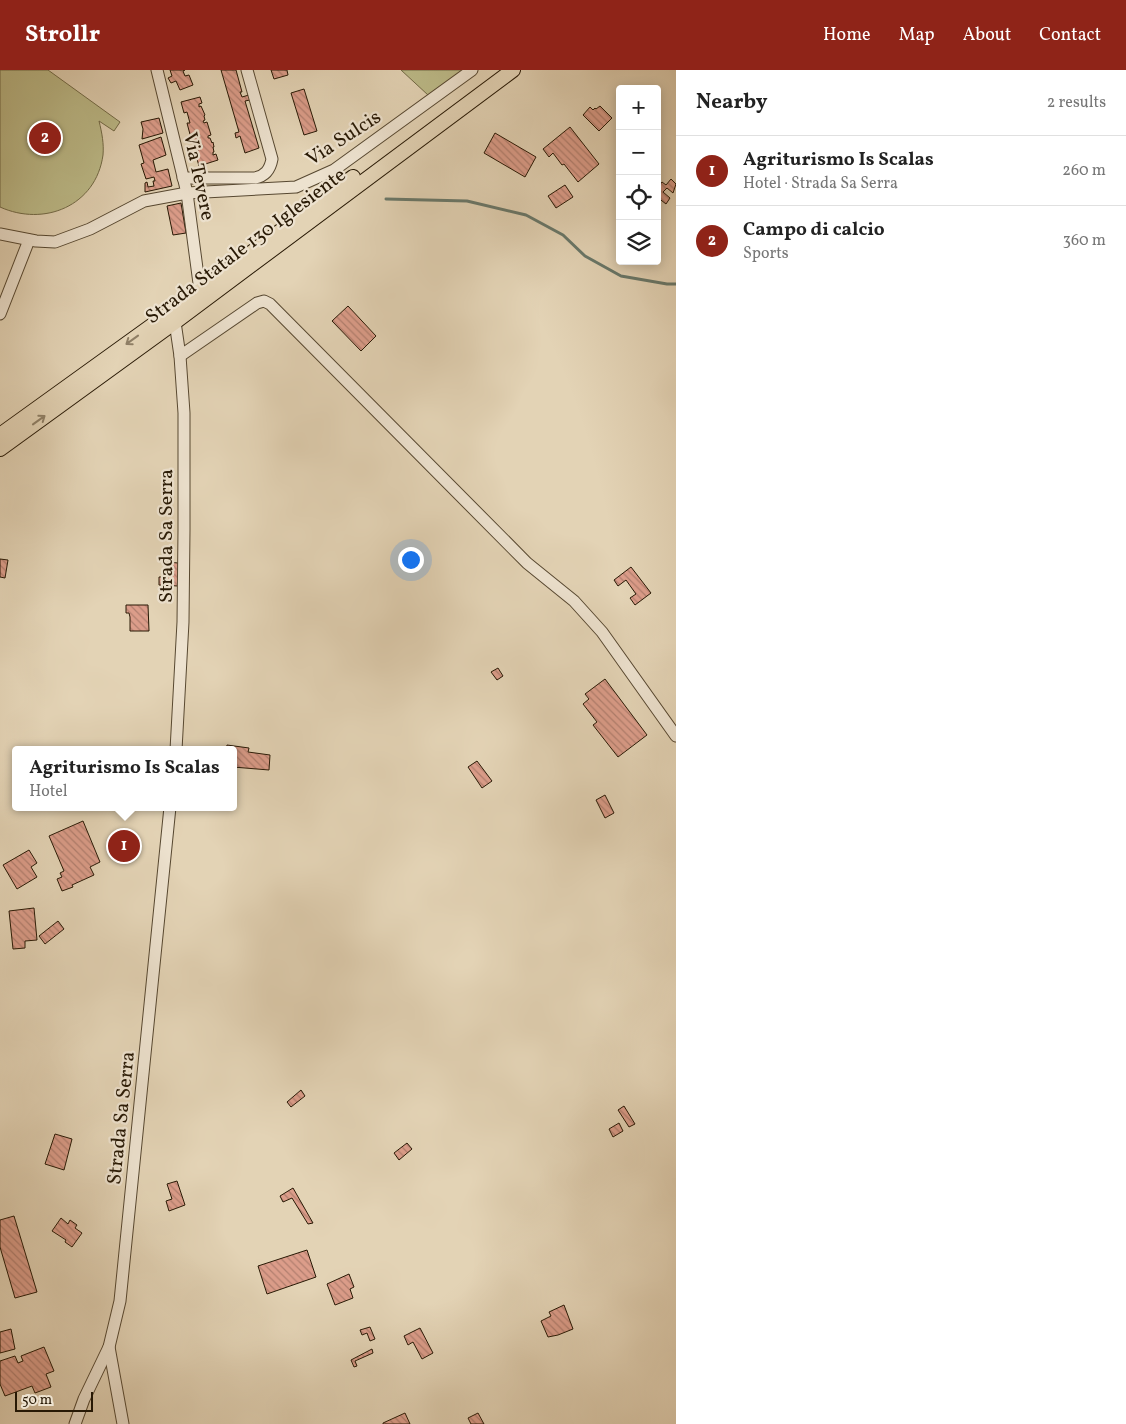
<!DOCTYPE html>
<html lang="en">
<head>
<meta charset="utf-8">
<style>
  body { margin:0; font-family:Vollkorn,serif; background:#f2f2f2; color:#222 }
  .controls { position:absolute; right:15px; top:15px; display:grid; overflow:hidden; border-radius:5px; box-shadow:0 2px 12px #0003 }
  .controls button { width:45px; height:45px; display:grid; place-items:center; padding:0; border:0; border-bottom:1px solid #e0e0e0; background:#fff; color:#222; font:25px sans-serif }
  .scale { position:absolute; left:15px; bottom:12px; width:78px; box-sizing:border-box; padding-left:5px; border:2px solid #281905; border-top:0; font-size:14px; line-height:18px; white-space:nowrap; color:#281905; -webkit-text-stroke:4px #ede2cf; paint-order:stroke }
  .you { position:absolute; left:410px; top:489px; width:18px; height:18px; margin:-12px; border:4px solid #fff; border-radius:50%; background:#1a73e8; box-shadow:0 0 0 8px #1a73e833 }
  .badge { display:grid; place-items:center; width:32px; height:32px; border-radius:50%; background:#8f2418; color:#fff; font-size:16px; font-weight:700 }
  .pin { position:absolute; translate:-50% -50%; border:2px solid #fff; box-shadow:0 1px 5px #0006 }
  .popup { position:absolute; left:12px; top:676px; width:225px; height:65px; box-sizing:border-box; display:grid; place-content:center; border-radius:5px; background:#fff; filter:drop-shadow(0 1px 4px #0005); font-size:16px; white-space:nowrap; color:#767676 }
  .popup b { font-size:19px; color:#222 }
  .popup::after { content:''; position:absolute; left:50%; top:100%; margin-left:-10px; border:10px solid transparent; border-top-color:#fff }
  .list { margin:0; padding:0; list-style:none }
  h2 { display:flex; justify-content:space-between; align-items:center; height:65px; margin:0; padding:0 20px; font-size:21px }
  h2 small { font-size:16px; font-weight:400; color:#767676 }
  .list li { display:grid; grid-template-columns:32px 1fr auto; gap:15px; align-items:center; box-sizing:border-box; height:70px; padding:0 20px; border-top:1px solid #e0e0e0 }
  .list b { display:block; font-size:19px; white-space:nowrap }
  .list p { margin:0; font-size:16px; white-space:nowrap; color:#767676 }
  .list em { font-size:16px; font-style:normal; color:#767676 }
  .icon { flex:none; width:28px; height:28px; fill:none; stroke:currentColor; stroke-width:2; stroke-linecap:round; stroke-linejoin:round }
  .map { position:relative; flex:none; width:676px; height:1354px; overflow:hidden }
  header { display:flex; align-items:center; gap:30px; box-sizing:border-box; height:70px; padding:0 25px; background:#8f2418; color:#fff }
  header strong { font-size:24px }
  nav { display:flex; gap:28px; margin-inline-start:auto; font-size:18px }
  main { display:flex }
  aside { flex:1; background:#fff }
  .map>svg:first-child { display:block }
  .garden { fill:#bcba88; stroke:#726a46 }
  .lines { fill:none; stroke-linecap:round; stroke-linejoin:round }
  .stream { stroke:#69786a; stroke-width:3 }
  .building { fill:url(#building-back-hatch); stroke:#281905 }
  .minor-casing { stroke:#574831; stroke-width:13 }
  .major-casing { stroke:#281905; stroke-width:16 }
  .minor { stroke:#ede2cf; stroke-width:11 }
  .major { stroke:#e3d3b5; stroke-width:14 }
  .oneway { stroke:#8f7f66 }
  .labels { text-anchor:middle; stroke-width:4.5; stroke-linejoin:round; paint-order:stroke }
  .street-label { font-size:20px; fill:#281905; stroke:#ede2cf }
</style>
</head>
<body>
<header>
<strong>Strollr</strong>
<nav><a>Home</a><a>Map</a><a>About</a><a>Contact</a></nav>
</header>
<main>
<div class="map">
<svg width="676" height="1354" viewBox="0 0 676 1354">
  <defs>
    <pattern id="building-back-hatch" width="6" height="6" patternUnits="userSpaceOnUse" patternTransform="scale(1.25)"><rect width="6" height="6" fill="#dc9d8a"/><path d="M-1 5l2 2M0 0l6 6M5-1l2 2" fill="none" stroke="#b27f6f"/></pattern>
  </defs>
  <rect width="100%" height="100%" fill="#e3d3b5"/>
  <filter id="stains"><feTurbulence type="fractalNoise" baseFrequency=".004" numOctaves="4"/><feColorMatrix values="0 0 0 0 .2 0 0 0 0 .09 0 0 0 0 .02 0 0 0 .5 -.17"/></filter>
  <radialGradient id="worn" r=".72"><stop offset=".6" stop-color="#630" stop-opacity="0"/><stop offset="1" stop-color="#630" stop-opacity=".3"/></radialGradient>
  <g class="garden">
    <path d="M0,0h48l72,52 -6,9 -15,-10c3,12 5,23 4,34 -7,51 -59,72 -103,52z"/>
    <polygon points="401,0 463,0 428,25"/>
  </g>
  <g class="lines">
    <polyline class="stream" points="386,129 467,131 526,145 563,165 585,186 621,206 667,214 676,214"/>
  </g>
  <g class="building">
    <polygon points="170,0 185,0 183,1 185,6 189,5 193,15 180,20 176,11 171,13 168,8 172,6"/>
    <polygon points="221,0 236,0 242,22 240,22 242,27 249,25 250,30 245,31 259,78 245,83 240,66 236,68 235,63 239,62"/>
    <polygon points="271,0 287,0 288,5 274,9"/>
    <polygon points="304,19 317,61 304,65 291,23"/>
    <polygon points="200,27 202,33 199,34 199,37 201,36 205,45 204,46 205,50 203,51 204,53 207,52 211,65 208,66 208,68 210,68 212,73 213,72 214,77 213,77 214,82 213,82 213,85 216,84 218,90 199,96 195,82 198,81 195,71 192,72 187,53 190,53 187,42 184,43 181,32"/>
    <polygon points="600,36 612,48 599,61 583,45 590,37 593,40 595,38 596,39"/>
    <polygon points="159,48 163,63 142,69 143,59 141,52"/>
    <polygon points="570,57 599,94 578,112 564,94 562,95 553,83 549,87 543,79"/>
    <polygon points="495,63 536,87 525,107 484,83"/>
    <polygon points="161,67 166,85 153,90 156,102 168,99 172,116 145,122 145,113 147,112 148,117 154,116 153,111 155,111 154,107 146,109 141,94 144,93 139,75"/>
    <polygon points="671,109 676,114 673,123 667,118 663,122 670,128 666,134 657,127 657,118 662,112 666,115"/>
    <polygon points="565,115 573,127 556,138 548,126"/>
    <polygon points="181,133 186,163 173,165 167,136"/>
    <polygon points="348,236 376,266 361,281 332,251"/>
    <polygon points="0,489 8,490 5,508 0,507"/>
    <polygon points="167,492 178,493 178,516 159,515 159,507 167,507"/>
    <polygon points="631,497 651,523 635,535 630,528 636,524 626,510 618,516 614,510"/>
    <polygon points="126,535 148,535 149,561 130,561 130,547 129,543 126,543"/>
    <polygon points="498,598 503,606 497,610 491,602"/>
    <polygon points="605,609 647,665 618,687 593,655 597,652 583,634 589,629 585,624"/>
    <polygon points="227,675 249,678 248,682 270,685 269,700 233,697 233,680 226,680"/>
    <polygon points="477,691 492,711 482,718 468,697"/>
    <polygon points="605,725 614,743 605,748 596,730"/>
    <polygon points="83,751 100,792 90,797 94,805 72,815 73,817 62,821 57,809 62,807 60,803 64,801 49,766"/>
    <polygon points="29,780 37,793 31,797 37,807 17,819 3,795"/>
    <polygon points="34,838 37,870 25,871 25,878 13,879 9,841"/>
    <polygon points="58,851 64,859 45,874 39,866"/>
    <polygon points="301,1020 305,1026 291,1037 287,1032"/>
    <polygon points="624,1036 635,1054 629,1057 618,1040"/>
    <polygon points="619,1053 623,1061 613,1067 609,1059"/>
    <polygon points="55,1064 72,1069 64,1100 45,1094"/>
    <polygon points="407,1073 412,1079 399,1090 394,1083"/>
    <polygon points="177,1111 185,1135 169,1141 166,1131 172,1129 167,1114"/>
    <polygon points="293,1118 313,1153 308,1154 292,1128 283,1132 280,1126"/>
    <polygon points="14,1146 37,1222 15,1228 0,1177 0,1150"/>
    <polygon points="61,1148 68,1154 70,1150 77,1155 75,1158 82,1163 72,1177 65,1172 66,1170 52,1161"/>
    <polygon points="307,1180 316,1207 267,1224 258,1196"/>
    <polygon points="349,1204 354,1217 350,1219 353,1228 335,1235 327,1214"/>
    <polygon points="564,1235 573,1259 558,1265 548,1267 541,1251 551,1246 549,1242"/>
    <polygon points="370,1257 375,1269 370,1271 367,1263 362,1265 360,1260"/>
    <polygon points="420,1258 433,1283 422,1289 413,1272 408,1275 404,1266"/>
    <polygon points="11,1259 15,1279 0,1283 0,1262"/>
    <polygon points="44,1277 54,1301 46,1304 51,1317 35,1323 32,1316 5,1326 0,1314 0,1291 15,1286 18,1293 23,1291 21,1286"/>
    <polygon points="372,1279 373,1283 355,1291 357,1296 354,1297 351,1290"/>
    <polygon points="405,1343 410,1354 383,1354 383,1353"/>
    <polygon points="478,1343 484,1354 471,1354 468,1348"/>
  </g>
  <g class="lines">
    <defs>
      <g id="minor">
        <polyline points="157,0 187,123 200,221"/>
        <path d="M183,108h72c10,-2 15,-8 17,-19l-25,-89"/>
        <polyline points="0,164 36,171 55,172 90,159 144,131 187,123 296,117 334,100 472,0"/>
        <polyline points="0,244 29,170"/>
        <polyline points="175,252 180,286 184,343 184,460 183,552 176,680"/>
        <polyline points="180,286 257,233 264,231 270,234 527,493 574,531 602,562 676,666"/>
        <polyline points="109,1277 123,1354"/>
        <polyline points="75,1354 84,1329 109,1277 120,1231 170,737"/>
      </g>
      <g id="major">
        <polyline points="0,365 200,221 353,107"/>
        <polyline points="0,379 175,252 513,0"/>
      </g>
    </defs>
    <use href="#minor" class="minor-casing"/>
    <use href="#major" class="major-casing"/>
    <use href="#minor" class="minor"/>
    <use href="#major" class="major"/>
  </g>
  <defs><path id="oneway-shaft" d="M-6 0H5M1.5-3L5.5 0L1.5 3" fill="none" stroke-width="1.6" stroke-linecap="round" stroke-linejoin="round" transform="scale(1.25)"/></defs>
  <g class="oneway">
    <use href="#oneway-shaft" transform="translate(132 270) rotate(144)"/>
    <use href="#oneway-shaft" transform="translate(39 350) rotate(-36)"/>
  </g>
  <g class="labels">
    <g class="street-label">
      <text transform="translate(343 67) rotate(-33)" y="7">Via Sulcis</text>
      <text transform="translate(200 106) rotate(78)" y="7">Via Tevere</text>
      <text transform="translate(245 175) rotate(-37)" y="7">Strada Statale 130 Iglesiente</text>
      <text transform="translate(165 466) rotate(-90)" y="7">Strada Sa Serra</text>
      <text transform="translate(120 1048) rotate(-84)" y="7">Strada Sa Serra</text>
    </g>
  </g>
  <rect width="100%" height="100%" filter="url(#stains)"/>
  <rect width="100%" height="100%" fill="url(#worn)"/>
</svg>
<div class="controls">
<button>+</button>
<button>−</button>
<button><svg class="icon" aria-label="locate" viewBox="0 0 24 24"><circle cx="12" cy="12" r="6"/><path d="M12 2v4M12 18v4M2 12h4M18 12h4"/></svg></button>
<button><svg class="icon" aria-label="layers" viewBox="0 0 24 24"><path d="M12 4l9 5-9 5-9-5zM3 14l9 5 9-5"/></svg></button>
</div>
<div class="scale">50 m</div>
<div class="you"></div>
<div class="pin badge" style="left:124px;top:776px">1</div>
<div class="popup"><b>Agriturismo Is Scalas</b>Hotel</div>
<div class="pin badge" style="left:45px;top:68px">2</div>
</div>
<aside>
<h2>Nearby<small>2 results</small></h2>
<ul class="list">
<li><span class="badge">1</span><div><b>Agriturismo Is Scalas</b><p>Hotel · Strada Sa Serra</p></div><em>260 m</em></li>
<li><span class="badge">2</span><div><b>Campo di calcio</b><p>Sports</p></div><em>360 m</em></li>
</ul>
</aside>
</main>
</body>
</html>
